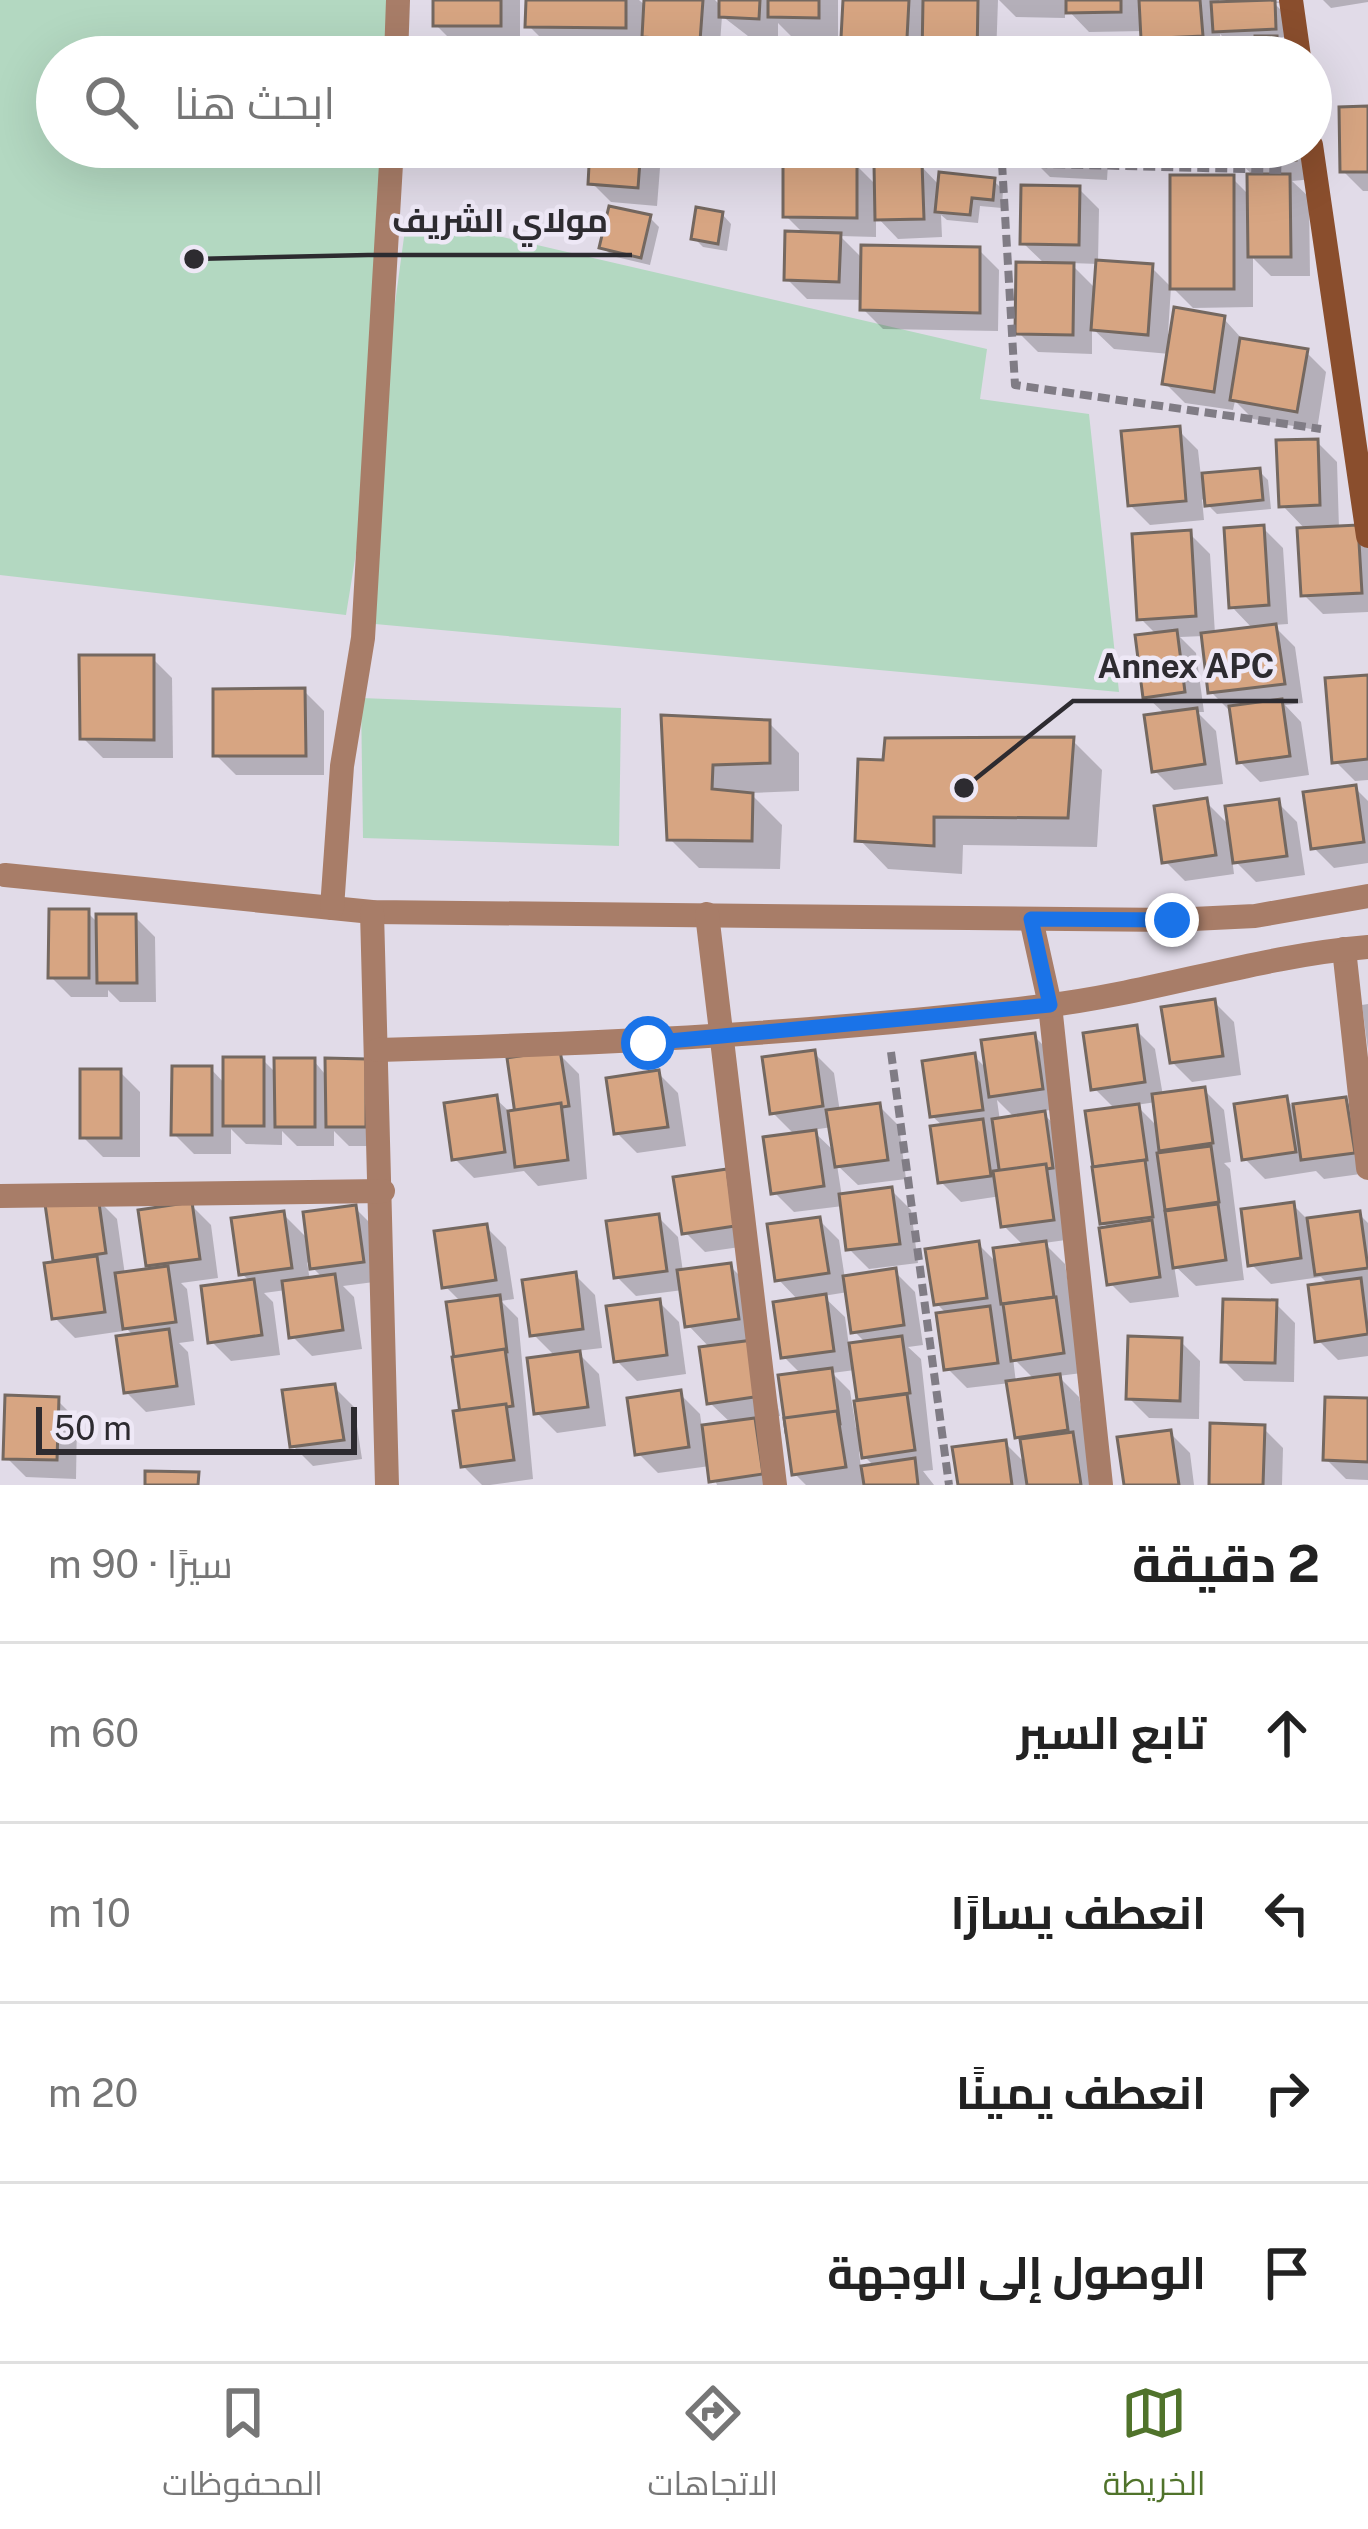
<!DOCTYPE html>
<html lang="ar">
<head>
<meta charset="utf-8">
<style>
  body { margin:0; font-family:"Public Sans",Cairo,sans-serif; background:#f2f2f2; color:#222; direction:rtl }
  .scale { position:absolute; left:36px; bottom:30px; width:321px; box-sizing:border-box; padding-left:12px; border:6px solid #2d2b30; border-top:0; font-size:33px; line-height:42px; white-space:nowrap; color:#2d2b30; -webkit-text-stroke:9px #eee8f6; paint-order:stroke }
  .stop { position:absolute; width:36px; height:36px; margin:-27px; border:9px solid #1a73e8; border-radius:50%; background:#fff }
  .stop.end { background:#1a73e8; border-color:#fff; box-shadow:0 3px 12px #0008 }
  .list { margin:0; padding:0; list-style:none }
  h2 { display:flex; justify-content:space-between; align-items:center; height:156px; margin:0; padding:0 48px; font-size:51px }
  h2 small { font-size:39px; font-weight:400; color:#767676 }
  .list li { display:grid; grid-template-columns:78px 1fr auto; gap:36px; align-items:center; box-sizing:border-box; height:180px; padding:0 48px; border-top:3px solid #e0e0e0 }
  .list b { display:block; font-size:45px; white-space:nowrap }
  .list em { font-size:39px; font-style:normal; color:#767676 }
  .icon { flex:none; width:66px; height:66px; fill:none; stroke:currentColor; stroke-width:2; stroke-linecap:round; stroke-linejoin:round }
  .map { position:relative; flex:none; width:1368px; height:1485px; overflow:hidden; direction:ltr }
  .search { position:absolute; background:#fff; box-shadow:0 12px 48px #0002; left:36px; right:36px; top:36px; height:132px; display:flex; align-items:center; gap:30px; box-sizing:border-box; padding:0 42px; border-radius:66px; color:#767676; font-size:45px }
  .sheet { height:876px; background:#fff }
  nav { display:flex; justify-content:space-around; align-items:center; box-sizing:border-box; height:168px; border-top:3px solid #e0e0e0; background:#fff; font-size:33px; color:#767676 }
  nav a { display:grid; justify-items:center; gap:6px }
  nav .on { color:#50732b }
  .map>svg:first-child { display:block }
  .green { fill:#b3d8c1 }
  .shadow { fill:#0003; fill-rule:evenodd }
  .building { fill:#d7a582; stroke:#746860; stroke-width:3 }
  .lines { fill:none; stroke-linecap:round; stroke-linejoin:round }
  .path { stroke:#807c85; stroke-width:8; stroke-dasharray:12 6; stroke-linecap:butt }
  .street { stroke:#a87d68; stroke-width:24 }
  .secondary { stroke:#8a4e2d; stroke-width:24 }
  .route { stroke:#1a73e8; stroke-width:15 }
  .leader { fill:none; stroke:#2d2b30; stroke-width:4.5 }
  .callout-dot { fill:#2d2b30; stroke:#eee8f6; stroke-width:4.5 }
  .callout-label { font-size:33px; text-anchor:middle; font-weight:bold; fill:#2d2b30; stroke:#eee8f6; stroke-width:9; stroke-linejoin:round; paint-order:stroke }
</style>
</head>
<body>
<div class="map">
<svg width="1368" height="1485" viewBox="0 0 1368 1485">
  <rect width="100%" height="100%" fill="#e1dbe8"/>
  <g class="green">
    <polygon points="0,0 391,0 392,57 57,57 57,147 390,147 388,355 407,215 987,349 980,399 1089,414 1119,692 375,624 383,385 346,615 0,575"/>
    <polygon points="361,698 621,708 619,846 363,838"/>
  </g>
  <g class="shadow">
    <polygon points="436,0 520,0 520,45 456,45 436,25"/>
    <polygon points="529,0 639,0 647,7 647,0 715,0 722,7 722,0 838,0 838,37 791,36 778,23 778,42 820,43 834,57 747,57 748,36 722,16 719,57 665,56 645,37 645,47 609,46 620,57 568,57 568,46 548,45 528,25"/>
    <polygon points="846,0 998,0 996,57 843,57"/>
    <polygon points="999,0 1219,0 1219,5 1236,4 1231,0 1293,2 1274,3 1283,12 1284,37 1275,38 1285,57 1258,57 1258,38 1226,40 1220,34 1221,55 1144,57 1154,47 1144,31 1089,32 1065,7 1065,18 1016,17"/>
    <polygon points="1323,0 1368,0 1368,2 1331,8"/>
    <polygon points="1368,109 1368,191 1363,191 1343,171"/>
    <polygon points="1311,132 1314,179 1292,181 1309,197 1310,276 1271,276 1253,258 1253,307 1193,308 1173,288 1232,178 1250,196 1255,177 1240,163 1240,147 1311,147"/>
    <polygon points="593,147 640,148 660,168 657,206 611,202 591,182"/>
    <polygon points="836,147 893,147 892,161 846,158"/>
    <polygon points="899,147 972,147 972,167 920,165 940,186 994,181 1003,190 1002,208 980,206 978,223 947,220 941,215 942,237 898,239 876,216 876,237 840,236 864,260 979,250 999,270 998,331 883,329 863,309 864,300 807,299 787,279 805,235 786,216 856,165 878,187 918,166"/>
    <polygon points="1030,147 1109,147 1107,180 1050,177 1030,157"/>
    <path d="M1079,189l20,20 -1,54 53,4 20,20 -3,47 56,-15 20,22 62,11 20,20 -9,58 -64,-11 -18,-18 -2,9 -48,-7 -20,-20 5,-29 -56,-5 -22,-21v26l-54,-2 -20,-20 28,-67 -23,-22zM1070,263l29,1 -2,26z"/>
    <polygon points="722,214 731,224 727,251 703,247 694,238"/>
    <polygon points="649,217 659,227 650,265 612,256 603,247"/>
    <polygon points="1178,430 1198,450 1201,477 1259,471 1268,480 1271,509 1217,514 1202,499 1204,520 1150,525 1130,505"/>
    <polygon points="1317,442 1337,462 1339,529 1368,539 1368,612 1323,614 1303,594 1307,531 1282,505"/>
    <polygon points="1263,528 1283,548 1288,624 1273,625 1295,647 1303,703 1285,705 1301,722 1309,775 1260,782 1240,762 1231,712 1211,692 1204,636 1180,637 1196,653 1204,712 1197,712 1216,731 1223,784 1174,790 1154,770 1166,715 1146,696 1157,635 1140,618 1190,534 1210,554 1215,634 1254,630 1232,607"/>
    <polygon points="152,658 172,678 173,758 103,758 83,738"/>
    <polygon points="1368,678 1368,780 1355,781 1335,761"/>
    <polygon points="304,691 324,711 324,775 236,775 216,755"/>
    <polygon points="664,718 769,723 799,753 799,791 750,793 782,825 780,869 699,868 670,839"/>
    <polygon points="1072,740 1102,770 1097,847 963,845 962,874 888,869 859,839"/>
    <polygon points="1355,788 1368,801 1368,863 1334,868 1314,848"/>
    <polygon points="1206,802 1231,827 1277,802 1297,822 1305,875 1256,882 1232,858 1234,874 1185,881 1165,861"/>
    <polygon points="87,912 99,924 135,917 155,937 156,1002 120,1002 108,990 108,997 71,997 51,977"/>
    <polygon points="1214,1002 1234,1022 1241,1075 1192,1082 1172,1062"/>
    <polygon points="1368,1004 1368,1050 1362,1005"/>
    <path d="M1135,1029l20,20 8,47 41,-6 20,20 7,52 -7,1 6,6 14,111 -48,6 -22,-21 5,32 -49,6 -20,-20v-54l-7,-6 13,-113 -22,-22zM1156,1102l3,26 -23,-23z"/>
    <path d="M1034,1036l20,20 7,53 -20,2 23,24 9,104 -29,4 21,21 17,109 -24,3 21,21 18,88h-136l44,-42 22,22 -17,-82 -43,5 -20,-20 1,-53 -11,-11 41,-60 21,21 26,-18 -21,-21 -3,-30 -40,6 -20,-20 3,-55 -12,-11 42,-60 15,15zM997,1100l18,18 -15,3zM1013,1358l22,22 -19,3z"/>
    <path d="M814,1053l20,20 6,39 39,-6 20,20 7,53 -48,6 -21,-20 5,32 49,-7 20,20 7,53 -49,6 -20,-20 -6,-43 -49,6 -20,-20 21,-57 -23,-23zM832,1127l4,26 -24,-23z"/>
    <polygon points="559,1054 579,1074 587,1179 538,1186 524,1171 474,1178 454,1158 496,1099 515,1117 510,1060"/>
    <polygon points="263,1060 277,1074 314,1061 385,1146 349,1146 334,1131 334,1146 297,1146 282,1131 282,1145 246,1144 231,1129 231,1154 194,1154 174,1134 211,1069 226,1085"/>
    <polygon points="120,1072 140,1092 140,1157 103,1157 83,1137"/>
    <polygon points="658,1073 678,1093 686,1146 637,1153 617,1133"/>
    <polygon points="1286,1100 1294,1107 1345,1100 1365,1120 1368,1173 1324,1179 1316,1171 1265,1179 1245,1159"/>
    <polygon points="726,1173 754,1245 705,1252 685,1232"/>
    <polygon points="97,1199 117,1219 125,1275 155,1270 149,1264 191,1205 211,1225 218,1278 181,1283 187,1289 194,1341 179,1343 188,1352 195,1405 146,1412 126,1392 135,1337 122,1324 123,1331 75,1338 55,1318 56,1264 48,1206"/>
    <polygon points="1293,1205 1309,1221 1359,1214 1368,1223 1368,1356 1338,1360 1318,1340 1329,1285 1321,1277 1271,1284 1251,1264"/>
    <path d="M355,1208l20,20 7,53 -39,5 11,11 8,52 -50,7 -20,-20 -6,-46 -22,3 9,9 7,53 -49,6 -20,-20 40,-59 -9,-8 41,-60 26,26zM307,1262l17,17 -14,2z"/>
    <polygon points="658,1217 678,1237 683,1272 730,1266 750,1286 780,1416 752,1419 780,1485 717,1485 710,1466 658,1473 638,1453 680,1394 700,1414 702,1428 732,1424 710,1403 711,1349 688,1325 683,1290 636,1296 616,1276"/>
    <path d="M819,1220l20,20 6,39 50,-7 20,20 8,53 -15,2 13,12 12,111 -10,1 11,14h-128l-11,-11 7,-99 -18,-18 15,-56 -21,-22zM848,1292l6,39 13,13 -18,2 -4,-29 -22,-21zM855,1370l6,57 -5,1 -6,-37 -18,-18zM859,1451l16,16 -14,2z"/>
    <polygon points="486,1227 506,1247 514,1299 501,1301 518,1318 533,1479 490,1485 482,1485 463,1466 450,1305 462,1303 445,1286"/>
    <polygon points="575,1275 595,1295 602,1348 576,1351 599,1374 606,1426 557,1433 537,1413 556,1357 533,1334"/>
    <polygon points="659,1302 679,1322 686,1374 637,1381 617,1361"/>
    <polygon points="1275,1303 1295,1323 1294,1382 1244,1381 1224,1361"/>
    <polygon points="1180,1341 1200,1361 1199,1419 1149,1418 1129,1398"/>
    <polygon points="334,1387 354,1407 362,1459 313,1466 293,1446"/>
    <polygon points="57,1400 77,1420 76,1479 26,1477 6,1457"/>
    <polygon points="1368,1401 1368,1480 1346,1479 1326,1459"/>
    <polygon points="1263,1428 1283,1448 1282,1485 1212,1485"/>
    <polygon points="1170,1433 1190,1453 1194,1485 1127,1485"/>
  </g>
  <g class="building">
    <rect x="433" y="0" width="68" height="26"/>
    <polygon points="526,0 626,0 626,28 525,27"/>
    <polygon points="644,0 703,0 700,41 642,37"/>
    <polygon points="719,0 760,0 759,19 719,17"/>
    <polygon points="768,0 819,0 819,18 768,17"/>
    <polygon points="843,0 909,0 906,57 840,57"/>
    <polygon points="923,0 978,0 977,57 922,57"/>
    <polygon points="1066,0 1121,0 1121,12 1066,13"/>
    <polygon points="1139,0 1200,0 1203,36 1141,39"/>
    <polygon points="1275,0 1276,29 1213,32 1211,2"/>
    <rect x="1255" y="36" width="22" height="21"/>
    <polygon points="745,38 821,40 821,57 744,57"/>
    <polygon points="1202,43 1202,57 1141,57 1140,44"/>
    <polygon points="565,46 617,49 616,57 565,57"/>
    <polygon points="1368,106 1368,172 1340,172 1339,107"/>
    <polygon points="590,147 641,147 638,188 588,184"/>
    <polygon points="1027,147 1089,147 1088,162 1026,158"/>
    <polygon points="1237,147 1295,147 1296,160 1238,164"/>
    <polygon points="783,162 857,162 857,218 783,217"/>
    <polygon points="922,163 924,219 875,220 874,164"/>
    <polygon points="939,172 995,178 993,200 972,198 970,215 935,212"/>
    <polygon points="1247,174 1290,174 1291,257 1248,257"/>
    <rect x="1170" y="175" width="64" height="114"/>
    <polygon points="1021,185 1080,186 1079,245 1020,244"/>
    <polygon points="609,206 651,215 641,258 599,248"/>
    <polygon points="696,207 723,212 718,244 691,239"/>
    <polygon points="785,231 841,233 839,282 784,280"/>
    <polygon points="861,245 980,247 980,313 860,310"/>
    <polygon points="1096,260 1153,264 1148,335 1091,330"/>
    <polygon points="1016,262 1074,263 1073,335 1015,334"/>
    <polygon points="1174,307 1225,316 1214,392 1162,384"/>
    <polygon points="1240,338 1308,349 1297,412 1230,400"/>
    <polygon points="1180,426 1186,501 1128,506 1121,431"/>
    <polygon points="1318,439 1320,505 1279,507 1276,440"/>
    <polygon points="1260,468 1263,500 1205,506 1202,473"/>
    <polygon points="1264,525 1269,605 1229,608 1224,528"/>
    <polygon points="1358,525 1362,593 1301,596 1297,528"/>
    <polygon points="1191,530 1196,616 1137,620 1132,534"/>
    <polygon points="1276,624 1285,684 1208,693 1201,633"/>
    <polygon points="1177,630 1185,692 1143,698 1135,635"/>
    <polygon points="79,655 154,655 154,740 80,739"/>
    <polygon points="1368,675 1368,759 1332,763 1325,678"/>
    <polygon points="305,688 306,756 213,756 213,689"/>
    <polygon points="1282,699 1290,756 1237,763 1229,706"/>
    <polygon points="1197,708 1205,764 1152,772 1144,715"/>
    <polygon points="661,715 770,720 770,763 713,765 712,789 753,793 752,841 667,840"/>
    <polygon points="1074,737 1068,818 934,817 934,846 855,841 858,759 883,760 885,738"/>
    <polygon points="1356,785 1364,842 1311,849 1303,792"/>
    <polygon points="1207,798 1216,855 1162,863 1154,806"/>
    <polygon points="1279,799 1287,856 1233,863 1225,806"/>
    <polygon points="49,909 89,909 89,978 48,978"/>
    <polygon points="96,914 136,914 137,983 97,983"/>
    <polygon points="1215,999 1223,1056 1170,1063 1161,1007"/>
    <polygon points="1137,1025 1145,1082 1091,1090 1083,1033"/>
    <polygon points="1035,1033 1043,1089 989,1097 981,1040"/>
    <polygon points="560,1050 569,1106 515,1114 507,1058"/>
    <polygon points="815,1050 823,1106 770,1114 762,1057"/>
    <polygon points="975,1053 983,1110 930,1117 922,1061"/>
    <rect x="223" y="1057" width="41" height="69"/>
    <polygon points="274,1058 315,1058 315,1127 275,1127"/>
    <polygon points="325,1058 366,1059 366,1127 326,1127"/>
    <polygon points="172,1066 212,1066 212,1135 171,1135"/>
    <rect x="80" y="1069" width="41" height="69"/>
    <polygon points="659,1070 668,1127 614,1134 606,1078"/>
    <polygon points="1205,1087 1213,1143 1159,1151 1152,1094"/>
    <polygon points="497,1095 505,1152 452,1160 444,1103"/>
    <polygon points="1287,1096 1296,1152 1242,1160 1234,1104"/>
    <polygon points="1346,1097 1355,1153 1301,1160 1293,1104"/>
    <polygon points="561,1103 568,1160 515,1167 508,1111"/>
    <polygon points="880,1103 888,1160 835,1167 826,1110"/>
    <polygon points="1139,1104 1147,1160 1093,1167 1085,1111"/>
    <polygon points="1045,1111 1053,1168 1000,1176 992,1119"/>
    <polygon points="983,1119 991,1176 938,1183 930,1126"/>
    <polygon points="816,1130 824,1186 771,1194 763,1137"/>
    <polygon points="1211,1146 1219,1202 1165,1210 1157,1153"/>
    <polygon points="1145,1160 1153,1217 1100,1224 1092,1167"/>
    <polygon points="1046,1164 1054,1220 1001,1227 993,1171"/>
    <polygon points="727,1169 735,1226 682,1234 673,1177"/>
    <polygon points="892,1187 900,1244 846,1250 839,1194"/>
    <polygon points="98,1196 106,1253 53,1261 45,1204"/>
    <polygon points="192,1202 200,1259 146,1266 138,1210"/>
    <polygon points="1294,1202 1301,1258 1248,1266 1241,1209"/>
    <polygon points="1218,1204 1226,1260 1173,1268 1165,1211"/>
    <polygon points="356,1205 364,1262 310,1269 303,1212"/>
    <polygon points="284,1211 292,1268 239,1275 231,1218"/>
    <polygon points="1360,1211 1368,1268 1315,1275 1307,1218"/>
    <polygon points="659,1214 667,1271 614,1278 606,1221"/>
    <polygon points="820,1217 829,1273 775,1281 767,1224"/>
    <polygon points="1152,1220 1160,1277 1107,1285 1099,1228"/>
    <polygon points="487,1224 496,1280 442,1288 434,1231"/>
    <polygon points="979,1241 987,1298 934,1305 925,1249"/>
    <polygon points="1046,1241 1054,1297 1001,1304 993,1248"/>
    <polygon points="97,1256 105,1312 52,1319 44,1263"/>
    <polygon points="731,1263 739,1319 685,1327 677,1270"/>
    <polygon points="168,1266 176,1322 123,1329 115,1273"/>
    <polygon points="896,1268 904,1325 851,1333 843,1276"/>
    <polygon points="576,1272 583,1329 530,1336 522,1280"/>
    <polygon points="335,1274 343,1330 289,1338 282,1281"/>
    <polygon points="1361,1278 1368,1334 1315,1342 1308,1285"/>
    <polygon points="254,1279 262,1335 208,1343 201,1286"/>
    <polygon points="826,1294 834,1351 781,1358 773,1302"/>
    <polygon points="500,1295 507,1352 454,1359 446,1302"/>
    <polygon points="1056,1297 1064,1353 1011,1361 1003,1304"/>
    <polygon points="660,1299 667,1355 614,1362 606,1306"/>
    <polygon points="1223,1299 1277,1300 1275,1363 1221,1362"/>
    <polygon points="990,1306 998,1363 944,1370 936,1313"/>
    <polygon points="169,1329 177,1386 124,1393 116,1336"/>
    <polygon points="902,1336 910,1393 857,1400 849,1343"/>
    <polygon points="1128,1336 1182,1338 1180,1401 1126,1399"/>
    <polygon points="753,1340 761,1396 707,1404 699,1347"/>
    <polygon points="505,1349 513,1406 460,1413 452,1357"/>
    <polygon points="580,1351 588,1407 534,1414 527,1358"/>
    <polygon points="832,1368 840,1424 786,1432 778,1375"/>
    <polygon points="1060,1374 1068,1430 1015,1438 1006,1381"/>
    <polygon points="335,1384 344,1440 290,1447 282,1390"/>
    <polygon points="681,1390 689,1447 635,1455 627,1398"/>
    <polygon points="907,1394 915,1450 862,1458 854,1401"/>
    <polygon points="5,1395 59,1397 57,1460 3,1459"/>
    <polygon points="1325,1397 1368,1398 1368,1462 1323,1460"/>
    <polygon points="506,1404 514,1460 461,1467 453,1411"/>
    <polygon points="837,1411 846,1467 792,1475 784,1418"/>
    <polygon points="755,1418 763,1474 709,1482 702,1425"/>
    <polygon points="1210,1423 1265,1425 1263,1485 1209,1485"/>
    <polygon points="1171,1430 1179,1485 1124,1485 1117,1437"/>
    <polygon points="1073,1432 1081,1485 1027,1485 1020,1439"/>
    <polygon points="1006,1440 1012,1485 958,1485 952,1447"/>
    <polygon points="915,1458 918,1485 864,1485 861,1466"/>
    <polygon points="145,1471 199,1472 198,1485 145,1485"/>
  </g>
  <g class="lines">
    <g class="path">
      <polyline points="802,147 1002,163 1283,170"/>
      <polyline points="1002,163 1015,385 1321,429"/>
      <polyline points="891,1052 949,1485"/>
    </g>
    <g class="street">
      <polyline points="396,57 398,0"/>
      <polyline points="5,875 372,912 1172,920 1255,916 1368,896"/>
      <polyline points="332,908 342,766 363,638 392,147"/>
      <polyline points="372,912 387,1485"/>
      <polyline points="707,914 775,1485"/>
      <polyline points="1031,919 1050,1005 1101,1485"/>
      <polyline points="1344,949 1368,1168"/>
      <path d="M378,1050c223,-6 444,-17 666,-44 109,-13 214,-50 324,-59"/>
      <polyline points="0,1196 383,1191"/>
    </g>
    <g class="secondary">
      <polyline points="1291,0 1299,57"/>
      <polyline points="1311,145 1368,536"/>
    </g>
  </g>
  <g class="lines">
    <polyline class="route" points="648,1043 1050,1005 1031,919 1172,920"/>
  </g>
  <path class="leader" d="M194 259L368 255H632M964 788L1073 701H1298"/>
  <g class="callout-dot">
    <circle cx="194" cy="259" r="12"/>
    <circle cx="964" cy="788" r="12"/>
  </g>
  <g class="callout-label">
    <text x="500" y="232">مولاي الشريف</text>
    <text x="1186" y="678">Annex APC</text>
  </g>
</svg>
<div class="scale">50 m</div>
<div class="stop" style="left:648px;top:1043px"></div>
<div class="stop end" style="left:1172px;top:920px"></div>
<div class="search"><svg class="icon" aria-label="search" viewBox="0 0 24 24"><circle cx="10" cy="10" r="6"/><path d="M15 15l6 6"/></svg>ابحث هنا</div>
</div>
<section class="sheet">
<h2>2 دقيقة<small>سيرًا · 90 m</small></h2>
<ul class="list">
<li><svg class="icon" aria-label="ahead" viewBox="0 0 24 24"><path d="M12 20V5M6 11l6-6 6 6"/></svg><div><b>تابع السير</b></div><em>60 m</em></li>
<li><svg class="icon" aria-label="left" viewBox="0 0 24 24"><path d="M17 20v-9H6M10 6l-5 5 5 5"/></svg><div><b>انعطف يسارًا</b></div><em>10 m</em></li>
<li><svg class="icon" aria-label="right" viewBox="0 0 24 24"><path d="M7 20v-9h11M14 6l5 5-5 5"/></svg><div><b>انعطف يمينًا</b></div><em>20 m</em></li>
<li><svg class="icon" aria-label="arrive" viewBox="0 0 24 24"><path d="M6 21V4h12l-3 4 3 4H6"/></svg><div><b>الوصول إلى الوجهة</b></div></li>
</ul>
</section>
<nav>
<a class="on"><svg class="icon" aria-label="map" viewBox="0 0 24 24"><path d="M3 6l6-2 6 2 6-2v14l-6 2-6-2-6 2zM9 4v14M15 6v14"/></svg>الخريطة</a>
<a><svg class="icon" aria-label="directions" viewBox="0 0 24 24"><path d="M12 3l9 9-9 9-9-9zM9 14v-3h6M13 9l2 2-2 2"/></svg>الاتجاهات</a>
<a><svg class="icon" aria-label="saved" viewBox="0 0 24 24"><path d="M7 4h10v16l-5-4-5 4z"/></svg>المحفوظات</a>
</nav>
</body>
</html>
